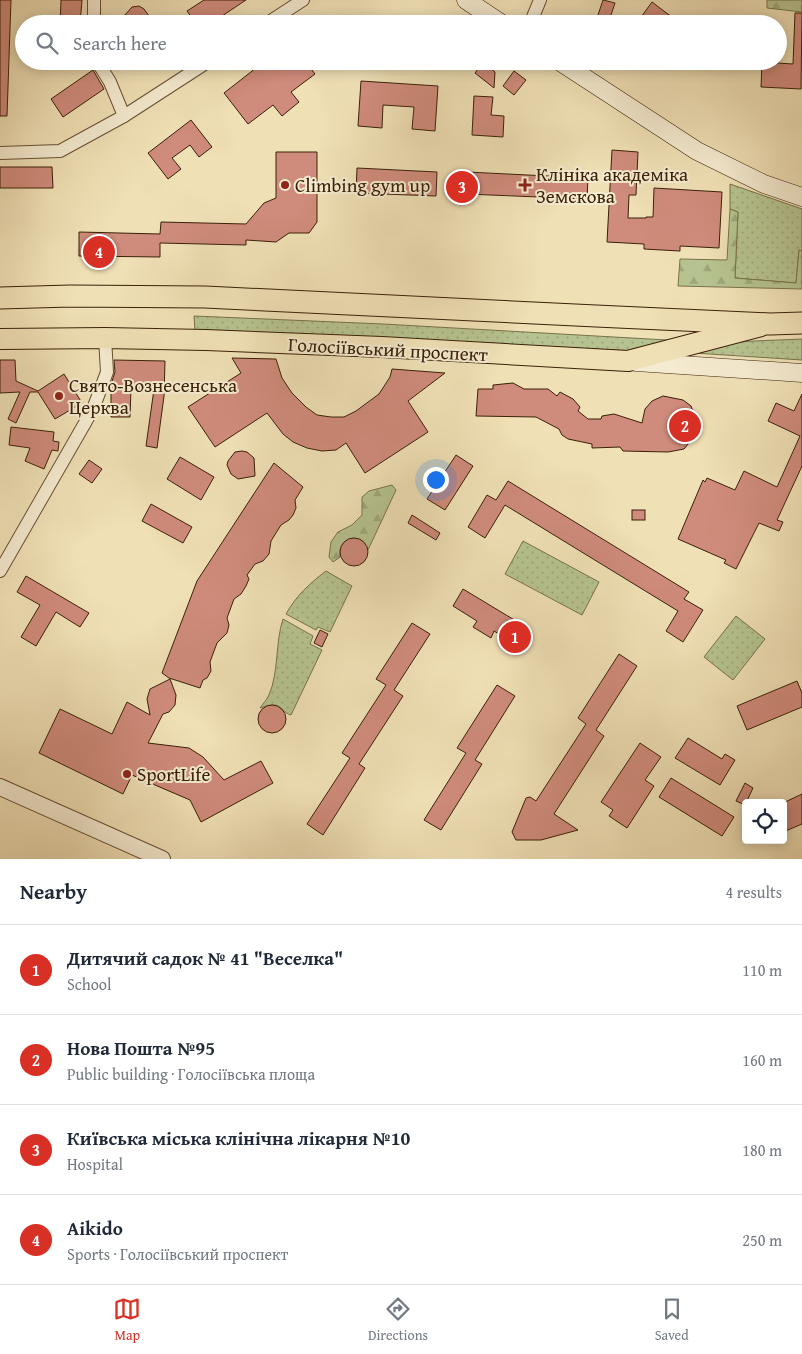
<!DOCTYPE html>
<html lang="en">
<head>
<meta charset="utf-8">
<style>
  body { margin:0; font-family:"Gentium Book Plus",serif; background:#f2f2f3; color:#1f2937 }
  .controls { position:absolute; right:15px; bottom:15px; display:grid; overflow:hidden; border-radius:5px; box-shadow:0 2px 12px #0003 }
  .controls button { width:45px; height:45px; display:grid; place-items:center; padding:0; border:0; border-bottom:1px solid #e0e1e3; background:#fff; color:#1f2937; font:25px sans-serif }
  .you { position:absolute; left:435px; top:479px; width:18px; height:18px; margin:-12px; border:4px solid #fff; border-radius:50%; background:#1a73e8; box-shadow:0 0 0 8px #1a73e833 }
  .badge { display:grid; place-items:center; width:32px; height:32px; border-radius:50%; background:#d93025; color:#fff; font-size:16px; font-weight:700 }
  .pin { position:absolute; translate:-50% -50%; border:2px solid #fff; box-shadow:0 1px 5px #0006 }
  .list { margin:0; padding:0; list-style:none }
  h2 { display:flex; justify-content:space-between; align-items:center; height:65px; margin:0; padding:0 20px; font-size:21px }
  h2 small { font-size:16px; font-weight:400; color:#747a83 }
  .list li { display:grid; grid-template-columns:32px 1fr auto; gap:15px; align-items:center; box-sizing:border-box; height:90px; padding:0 20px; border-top:1px solid #e0e1e3 }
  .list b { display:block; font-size:19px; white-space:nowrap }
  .list p { margin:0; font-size:16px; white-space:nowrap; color:#747a83 }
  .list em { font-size:16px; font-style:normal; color:#747a83 }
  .icon { flex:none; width:28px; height:28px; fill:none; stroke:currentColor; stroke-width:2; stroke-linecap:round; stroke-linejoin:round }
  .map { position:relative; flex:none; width:802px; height:859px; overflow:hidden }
  .search { position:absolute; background:#fff; box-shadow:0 2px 12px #0003; left:15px; right:15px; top:15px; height:55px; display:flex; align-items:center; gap:12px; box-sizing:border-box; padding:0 18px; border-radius:28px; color:#747a83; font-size:19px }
  .sheet { height:425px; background:#fff }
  nav { display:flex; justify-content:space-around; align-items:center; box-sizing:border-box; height:70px; border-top:1px solid #e0e1e3; background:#fff; font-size:14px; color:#747a83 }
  nav a { display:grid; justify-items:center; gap:2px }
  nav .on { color:#d93025 }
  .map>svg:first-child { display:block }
  .grass { fill:url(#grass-dots); stroke:#78724c }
  .forest { fill:url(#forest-firs); stroke:#78724c }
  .building { fill:#cf8b7b; stroke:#3a2008 }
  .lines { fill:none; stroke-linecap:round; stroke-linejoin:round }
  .minor-casing { stroke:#685034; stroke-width:14 }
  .tertiary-casing { stroke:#685034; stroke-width:18 }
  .secondary-casing { stroke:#3a2008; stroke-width:19 }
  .primary-casing { stroke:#3a2008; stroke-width:22 }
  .trunk-casing { stroke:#3a2008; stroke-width:23 }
  .minor { stroke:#f5ebd0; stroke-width:12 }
  .tertiary { stroke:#f5ebd0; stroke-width:16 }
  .secondary { stroke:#f5ebd0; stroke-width:18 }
  .primary { stroke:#f0e0b6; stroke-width:20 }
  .trunk { stroke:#f0e0b6; stroke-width:21 }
  .poi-dot { fill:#8f2418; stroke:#f5ebd0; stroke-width:2 }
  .labels { text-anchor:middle; stroke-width:4; stroke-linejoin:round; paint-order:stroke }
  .poi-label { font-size:19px; fill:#3a2008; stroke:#f5ebd0; text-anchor:start }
  .street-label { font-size:19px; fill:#3a2008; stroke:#f5ebd0 }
</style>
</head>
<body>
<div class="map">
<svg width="802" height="859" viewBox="0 0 802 859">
  <defs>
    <pattern id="grass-dots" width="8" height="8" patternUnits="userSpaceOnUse" patternTransform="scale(1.25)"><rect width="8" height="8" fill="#b6c390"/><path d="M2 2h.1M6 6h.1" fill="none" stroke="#9da77b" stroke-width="1.8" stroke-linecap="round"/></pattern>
    <pattern id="forest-firs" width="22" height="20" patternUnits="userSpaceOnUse" patternTransform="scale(1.25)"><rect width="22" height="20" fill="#b6c390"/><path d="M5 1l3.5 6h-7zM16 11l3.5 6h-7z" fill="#9da77b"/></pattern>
  </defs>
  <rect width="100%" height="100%" fill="#f0e0b6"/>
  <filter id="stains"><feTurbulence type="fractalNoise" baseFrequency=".004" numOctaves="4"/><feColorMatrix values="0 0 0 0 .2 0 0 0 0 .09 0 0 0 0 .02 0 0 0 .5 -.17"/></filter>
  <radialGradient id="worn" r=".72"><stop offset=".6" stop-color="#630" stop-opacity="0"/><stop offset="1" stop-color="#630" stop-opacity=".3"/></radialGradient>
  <g class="grass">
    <polygon points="730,184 802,209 802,251 799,250 796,283 735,278 738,212 730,209"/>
    <polygon points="194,316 383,324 667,340 665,343 639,351 195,332"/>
    <polygon points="802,339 802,360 694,353 731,342"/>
    <polygon points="523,541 599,582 582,615 505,574"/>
    <path d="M326,571l26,15 -22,46 -12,-5 -2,3 -30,-16c10,-18 23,-30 40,-43z"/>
    <polygon points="736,616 765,639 733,680 704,657"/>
    <path d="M283,619l30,17 -3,8 12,6 -31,65c-8,-2 -10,-11 -19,-10 -4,0 -8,2 -12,3 3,-4 7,-9 9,-13 10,-23 6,-52 14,-76z"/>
  </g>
  <g class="forest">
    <polygon points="767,0 802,0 802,12 767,8"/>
    <polygon points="730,209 738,212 735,278 796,283 799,250 802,251 802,289 678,286 680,259 727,260"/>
    <path d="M392,485l4,5 -28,60c-7,-20 -31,-13 -28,7l-7,5 -4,-5 2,-15 7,-10 14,-7 10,-10v-18l7,-6z"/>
  </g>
  <g class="building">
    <polygon points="0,0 11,0 7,116 0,116"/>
    <polygon points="61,0 82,0 80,24 60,24"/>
    <polygon points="204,0 246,0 210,24 196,24 187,11"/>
    <polygon points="603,0 615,3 608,24 595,24"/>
    <polygon points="652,2 681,24 636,24"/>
    <polygon points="139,6 144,9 155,24 110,24 125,15 132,7"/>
    <polygon points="795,13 802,13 801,89 761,87 762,62 793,64"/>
    <polygon points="265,61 305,61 315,74 291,92 299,102 282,116 273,105 248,124 224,93"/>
    <polygon points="483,62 495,72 494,88 475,73"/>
    <polygon points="93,70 104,89 63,117 51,99"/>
    <polygon points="514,71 526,80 514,95 503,86"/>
    <polygon points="361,81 438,86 435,131 412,129 414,107 383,105 382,128 358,126"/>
    <polygon points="474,96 493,97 491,115 504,116 503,137 472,135"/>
    <polygon points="191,120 212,147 199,157 190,145 172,158 181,169 168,179 148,153"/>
    <polygon points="612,150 638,152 636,195 629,195 628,218 646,218 646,217 653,217 654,188 722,192 719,248 680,246 680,251 644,249 644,244 607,242"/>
    <polygon points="276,152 317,152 317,222 309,233 289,233 276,242 246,240 246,245 160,243 160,257 79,256 79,232 160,234 161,222 246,224 264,203 276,198"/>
    <polygon points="0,167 52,167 53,188 0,188"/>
    <polygon points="357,168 437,172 436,196 356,193"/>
    <polygon points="467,172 588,178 587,199 466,194"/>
    <polygon points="232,358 276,359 282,378 292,393 306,407 317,415 331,417 344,417 356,411 379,394 390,377 392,369 445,373 408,401 428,432 365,473 346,443 336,450 322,451 307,448 293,442 283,434 267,413 215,447 188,407 241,373"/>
    <polygon points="0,360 15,360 16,381 38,391 64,374 82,403 55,419 38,392 30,392 16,423 8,419 20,392 0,393"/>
    <polygon points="114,360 165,361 164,396 157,448 146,446 154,389 131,389 130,417 111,417 111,384 115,372"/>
    <polygon points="513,383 524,389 548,389 557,396 560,392 573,399 580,407 578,411 588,419 601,419 602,416 614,414 642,423 645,409 652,401 663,396 683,400 691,406 694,414 692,439 684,449 668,452 623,451 620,447 592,448 592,444 568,439 562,435 559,429 536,417 476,416 478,389 493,389 493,385"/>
    <polygon points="802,394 802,466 777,520 783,522 779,531 759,523 736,569 724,563 726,560 678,539 703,480 705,482 707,478 735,490 744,471 777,487 800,436 768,421 776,403 794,411"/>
    <polygon points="11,427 54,432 53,441 59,442 58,451 52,450 44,469 25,461 30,448 9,445"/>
    <polygon points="242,451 247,452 254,458 255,476 238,479 231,474 227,465 228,461 235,452"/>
    <polygon points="456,455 473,466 445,510 427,499"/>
    <polygon points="180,457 214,477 201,500 167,479"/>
    <polygon points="89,460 102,469 92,483 79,474"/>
    <polygon points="274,463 303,487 295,500 296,508 293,515 289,520 281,525 271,541 269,554 263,561 255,564 247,575 249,579 246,586 241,594 234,599 227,618 229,625 227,633 217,643 210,662 211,671 207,678 203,680 200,688 169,678 162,673 197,581"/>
    <polygon points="508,481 689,592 684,599 703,610 683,642 666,631 678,611 505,505 485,538 468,527 487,495 496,500"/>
    <polygon points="151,504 192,527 183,543 142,521"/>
    <rect x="632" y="510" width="13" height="10"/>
    <polygon points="412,515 440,533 436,540 408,523"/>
    <circle cx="354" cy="552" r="14"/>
    <polygon points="26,576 89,613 80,627 56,612 36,646 21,637 40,605 17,592"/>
    <polygon points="463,589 531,630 521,647 494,631 491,638 473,627 477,621 453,606"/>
    <polygon points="412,623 430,634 394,690 403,696 359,764 365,768 323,835 307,824 350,758 342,753 386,685 376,679"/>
    <polygon points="320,630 328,634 322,647 314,643"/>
    <polygon points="619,654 637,666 596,730 604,736 554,814 578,830 541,840 516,840 512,832 526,798 530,797 536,801 586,724 578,718"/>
    <polygon points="170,679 176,695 175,705 169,712 163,714 148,743 189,748 203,757 224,780 261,761 273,783 201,822 190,800 162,788 132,775 123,794 39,753 60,709 112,734 127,702 150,715 147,699 150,689"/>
    <polygon points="797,681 802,693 802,707 747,730 737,706"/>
    <polygon points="497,685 515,696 475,760 482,764 441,830 424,820 466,753 457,748"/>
    <circle cx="272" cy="719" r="14"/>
    <polygon points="688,738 722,759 725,754 735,760 720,785 675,758"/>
    <polygon points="640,743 661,757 645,780 654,786 627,828 609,816 613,810 601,802"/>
    <polygon points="671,778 734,817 722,836 659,797"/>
    <polygon points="745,783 753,788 745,805 736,801"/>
    <polygon points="802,794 802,824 783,832 783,803"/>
  </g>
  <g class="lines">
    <defs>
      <g id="minor">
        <polyline points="94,24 94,0"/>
        <polyline points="266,24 303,0"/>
        <polyline points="530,24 540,0"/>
        <polyline points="97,61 110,82 124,116"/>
        <polyline points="0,153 60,151 124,116 209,61"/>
        <polyline points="0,571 93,409 107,372 105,338"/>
      </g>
      <polyline id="tertiary" points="0,787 162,859"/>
      <g id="secondary">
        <polyline points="466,0 502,24"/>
        <polyline points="559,61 697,151 764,184 802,197"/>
        <polyline points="636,362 802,373"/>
      </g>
      <polyline id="primary" points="0,339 105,338 206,340 382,347 628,361 761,326"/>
      <polyline id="trunk" points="0,298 70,296 205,297 596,316 770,324 802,323"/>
    </defs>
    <use href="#minor" class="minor-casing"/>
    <use href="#tertiary" class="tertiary-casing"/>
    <use href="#secondary" class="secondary-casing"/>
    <use href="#primary" class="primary-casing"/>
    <use href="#trunk" class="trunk-casing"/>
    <use href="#minor" class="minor"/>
    <use href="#tertiary" class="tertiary"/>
    <use href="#secondary" class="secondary"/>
    <use href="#primary" class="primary"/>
    <use href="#trunk" class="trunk"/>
  </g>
  <g class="poi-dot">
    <circle cx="285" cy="185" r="5"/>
    <path d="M522.5 177.5h5v5h5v5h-5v5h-5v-5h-5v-5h5z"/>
    <circle cx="59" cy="396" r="5"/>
    <circle cx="127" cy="774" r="5"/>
  </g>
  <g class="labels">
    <g class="poi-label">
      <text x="536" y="181">Клініка академіка<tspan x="536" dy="22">Земскова</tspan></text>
      <text x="295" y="192">Climbing gym up</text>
      <text x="69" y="392">Свято-Вознесенська<tspan x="69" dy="22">Церква</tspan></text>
      <text x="137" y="781">SportLife</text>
    </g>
    <g class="street-label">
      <text transform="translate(388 349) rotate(3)" y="7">Голосіївський проспект</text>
    </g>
  </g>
  <rect width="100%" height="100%" filter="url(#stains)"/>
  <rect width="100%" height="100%" fill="url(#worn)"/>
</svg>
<div class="controls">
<button><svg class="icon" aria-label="locate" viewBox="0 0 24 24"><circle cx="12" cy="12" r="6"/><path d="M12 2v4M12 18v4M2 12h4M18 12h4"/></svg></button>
</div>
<div class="you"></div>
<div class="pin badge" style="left:515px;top:637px">1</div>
<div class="pin badge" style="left:685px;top:426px">2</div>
<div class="pin badge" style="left:462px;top:187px">3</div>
<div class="pin badge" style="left:99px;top:252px">4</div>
<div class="search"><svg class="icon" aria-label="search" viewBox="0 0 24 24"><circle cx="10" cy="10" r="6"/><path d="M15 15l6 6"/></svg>Search here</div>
</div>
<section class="sheet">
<h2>Nearby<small>4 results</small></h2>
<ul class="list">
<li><span class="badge">1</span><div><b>Дитячий садок № 41 &quot;Веселка&quot;</b><p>School</p></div><em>110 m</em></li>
<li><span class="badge">2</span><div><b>Нова Пошта №95</b><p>Public building · Голосіївська площа</p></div><em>160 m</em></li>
<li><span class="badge">3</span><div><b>Київська міська клінічна лікарня №10</b><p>Hospital</p></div><em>180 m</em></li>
<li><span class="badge">4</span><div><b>Aikido</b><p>Sports · Голосіївський проспект</p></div><em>250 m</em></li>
</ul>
</section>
<nav>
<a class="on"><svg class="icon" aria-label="map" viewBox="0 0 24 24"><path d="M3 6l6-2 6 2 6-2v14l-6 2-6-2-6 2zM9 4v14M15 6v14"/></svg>Map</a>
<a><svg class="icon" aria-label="directions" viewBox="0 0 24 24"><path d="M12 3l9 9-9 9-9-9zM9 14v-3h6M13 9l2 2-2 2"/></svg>Directions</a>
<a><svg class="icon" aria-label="saved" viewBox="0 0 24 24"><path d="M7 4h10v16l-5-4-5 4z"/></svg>Saved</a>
</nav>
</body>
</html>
